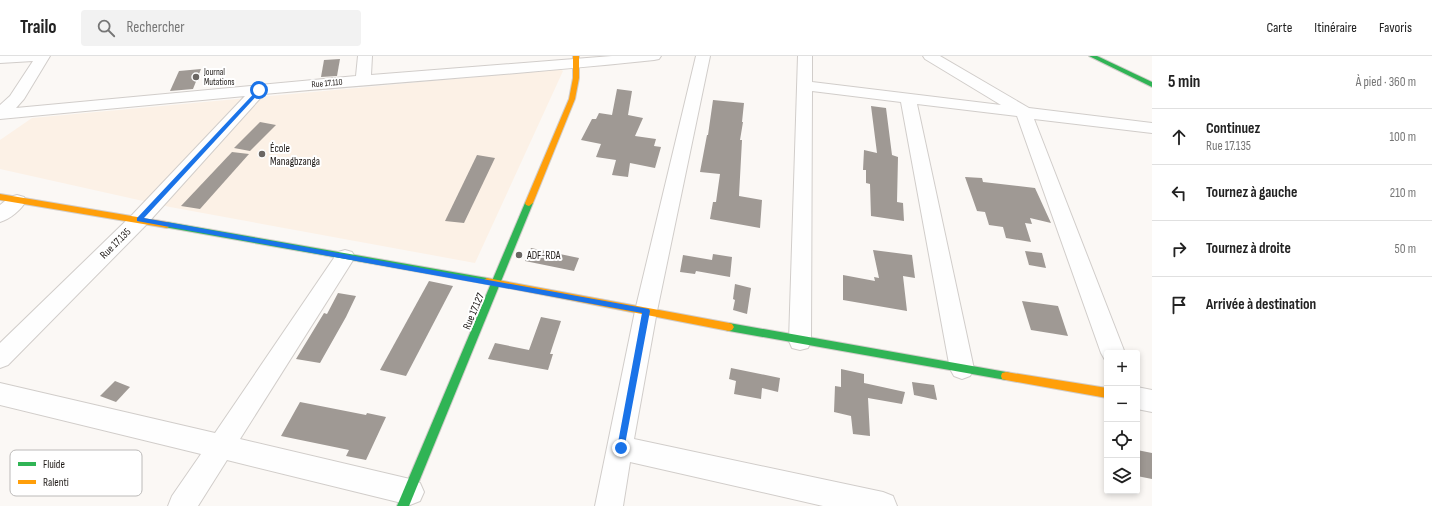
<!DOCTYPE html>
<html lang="fr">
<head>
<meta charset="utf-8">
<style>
  body { margin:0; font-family:"Sofia Sans Condensed",sans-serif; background:#f2f2f2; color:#222 }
  .controls { position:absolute; right:12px; bottom:12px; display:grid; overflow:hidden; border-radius:4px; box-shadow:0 2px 6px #0003 }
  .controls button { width:36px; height:36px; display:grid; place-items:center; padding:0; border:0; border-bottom:1px solid #e0e0e0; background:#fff; color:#222; font:20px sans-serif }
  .stop { position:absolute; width:12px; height:12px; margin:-9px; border:3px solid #1a73e8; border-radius:50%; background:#fff }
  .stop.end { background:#1a73e8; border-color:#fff; box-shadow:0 1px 4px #0008 }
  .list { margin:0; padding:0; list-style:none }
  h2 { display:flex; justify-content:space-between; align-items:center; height:52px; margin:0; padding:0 16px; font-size:17px }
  h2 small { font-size:13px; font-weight:400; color:#767676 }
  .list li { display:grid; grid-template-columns:26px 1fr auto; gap:12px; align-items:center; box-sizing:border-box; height:56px; padding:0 16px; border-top:1px solid #e0e0e0 }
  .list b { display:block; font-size:15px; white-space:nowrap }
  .list p { margin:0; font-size:13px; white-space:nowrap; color:#767676 }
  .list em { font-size:13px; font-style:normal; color:#767676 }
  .icon { flex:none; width:22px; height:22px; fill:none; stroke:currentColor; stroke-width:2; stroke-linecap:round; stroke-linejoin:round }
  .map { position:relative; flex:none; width:1152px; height:450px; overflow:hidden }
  header { display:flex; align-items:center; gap:24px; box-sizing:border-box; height:56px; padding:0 20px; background:#fff; border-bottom:1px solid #e0e0e0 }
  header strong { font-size:19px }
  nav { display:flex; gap:22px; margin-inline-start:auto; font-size:14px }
  .search { width:280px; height:36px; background:#f2f2f2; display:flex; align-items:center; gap:10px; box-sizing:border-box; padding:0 14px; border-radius:4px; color:#767676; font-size:15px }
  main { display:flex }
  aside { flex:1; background:#fff }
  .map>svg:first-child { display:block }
  .education { fill:#fcf1e6 }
  .building { fill:#9f9994 }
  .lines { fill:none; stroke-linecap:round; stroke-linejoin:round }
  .street-casing { stroke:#d1cdca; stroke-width:2 }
  .fast-casing { stroke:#d1cdca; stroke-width:2 }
  .slow-casing { stroke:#d1cdca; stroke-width:2 }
  .street { fill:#fefefe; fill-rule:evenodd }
  .fast { fill:#30b455; fill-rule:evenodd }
  .slow { fill:#ff9f0a; fill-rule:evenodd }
  .route { fill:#1a73e8 }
  .poi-dot { fill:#6b6764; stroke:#fff; stroke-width:1.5 }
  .labels { text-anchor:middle; stroke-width:4; stroke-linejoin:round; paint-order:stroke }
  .far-poi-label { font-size:9px; fill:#1e1916; stroke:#fff; text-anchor:start }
  .far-street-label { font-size:9px; fill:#1e1916; stroke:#fff }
  .poi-label { font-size:11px; fill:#1e1916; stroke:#fff; text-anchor:start }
  .street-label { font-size:11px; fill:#1e1916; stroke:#fff }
  .key { fill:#fff; stroke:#bcbab9; stroke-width:1 }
  .key-label { font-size:11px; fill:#1e1916 }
</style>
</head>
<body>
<header>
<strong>Trailo</strong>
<div class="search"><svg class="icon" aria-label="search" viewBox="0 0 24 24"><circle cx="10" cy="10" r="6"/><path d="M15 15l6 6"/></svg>Rechercher</div>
<nav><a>Carte</a><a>Itinéraire</a><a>Favoris</a></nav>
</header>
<main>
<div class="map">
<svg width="1152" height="450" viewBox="0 0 1152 450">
  <rect width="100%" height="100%" fill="#fbf8f5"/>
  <polygon class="education" points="560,13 563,15 475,207 170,151 0,113 0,84 32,62"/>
  <g class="building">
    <polygon points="340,3 337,20 321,21 324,4"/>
    <polygon points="201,13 193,33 170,35 179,15"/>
    <polygon points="617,33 632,35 628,59 643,62 635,80 656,83 654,90 661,91 655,112 630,107 628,121 612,119 616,104 596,101 601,88 581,84 592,63 596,63 599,57 612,59"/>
    <polygon points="713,44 744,47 742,66 743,66 740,84 742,84 739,140 762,144 760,172 710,163 713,146 716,146 720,118 700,116 707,79 708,79"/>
    <polygon points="871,50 886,52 892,99 898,101 897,146 903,147 904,165 871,160 870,128 866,127 866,114 863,114 864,94 877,97"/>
    <polygon points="260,66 276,69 250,95 234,92"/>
    <polygon points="232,96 249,98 200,153 181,150"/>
    <polygon points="477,99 495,102 464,167 445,165"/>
    <polygon points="965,121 982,122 983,126 1035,132 1051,167 1030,162 1032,168 1025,167 1031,186 1006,182 1003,171 989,169 985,156 977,155"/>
    <polygon points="531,192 579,202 574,215 525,205"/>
    <polygon points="873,194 912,199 915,222 903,220 907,255 843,244 843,219 875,225 874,221 879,222"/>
    <polygon points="1025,195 1042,197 1046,212 1029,209"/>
    <polygon points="713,198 732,201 730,221 696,215 695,218 680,216 683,199 712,204"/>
    <polygon points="429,225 453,230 406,320 380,314"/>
    <polygon points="735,228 751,232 747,258 733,254 735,244 733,243"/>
    <polygon points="338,237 356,240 346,261 320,307 296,303 324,257 327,258"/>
    <polygon points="1022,245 1058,250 1068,280 1031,274"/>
    <polygon points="541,261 561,265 550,298 553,298 548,314 488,303 495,287 529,294"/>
    <polygon points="731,312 780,322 778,336 762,332 761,343 734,338 736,325 729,323"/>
    <polygon points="841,313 864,318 864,327 905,336 902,348 868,342 870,380 853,378 851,360 834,356 835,330 841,331"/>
    <polygon points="115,325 130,331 116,346 100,340"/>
    <polygon points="912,326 934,329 937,344 914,339"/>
    <polygon points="300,346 366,359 367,357 386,361 366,404 346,400 349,394 281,380"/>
    <polygon points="1137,394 1152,397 1152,423 1137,420"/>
  </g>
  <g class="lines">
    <defs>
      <g id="street">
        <path d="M0,0h50l-26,43 -8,9 340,-32 2,-20h14l-1,19 241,-19h49l-2,3 -5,1c-130,14 -260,22 -390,34l-118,131 -138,140 -8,3v-25l132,-128 113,-119 -245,23v-14l10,-9 23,-35 -33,2z"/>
        <polygon points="696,0 710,0 657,255 634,383 883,436 893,440 897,450 823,450 630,406 623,450 595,450 635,255"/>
        <polygon points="798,0 812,0 812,26 1001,49 925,3 923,0 940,0 1029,52 1152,67 1152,77 1034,63 1125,297 1107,297 1107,304 1105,304 1101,297 1017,60 917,48 974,313 970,320 962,323 954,320 950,313 901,46 812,35 811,285 808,292 800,294 792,292 789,285"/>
        <path d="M17,139l7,2 2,4c-5,9 -16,18 -26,21v-17l10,-8z"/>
        <polygon points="345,194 352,196 355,201 240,383 410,423 420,427 424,436 420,445 410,449 227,404 198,450 168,450 172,440 201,398 0,349 0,327 215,377 338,196"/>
        <polygon points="1137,331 1152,334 1152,356 1137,353"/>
      </g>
      <g id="fast">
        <polygon points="1089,0 1097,0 1152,26 1152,31"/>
        <polygon points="529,144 533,147 409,450 397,450 525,147"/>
        <polygon points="167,166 487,222 492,225 487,228 164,171 163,169 164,167"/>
        <polygon points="729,267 1006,316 1010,317 1011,320 1010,323 1006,324 729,275 726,274 724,271 726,268"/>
      </g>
      <g id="slow">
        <polygon points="573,0 579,0 579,22 575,43 533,147 529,150 526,149 525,147 569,43 573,22"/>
        <polygon points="0,138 167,166 171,169 167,172 0,144"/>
        <polygon points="487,222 729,267 732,268 734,271 732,274 729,275 487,228 482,225"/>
        <polygon points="1006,316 1107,332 1107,342 1006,324 1002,323 1001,320 1002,317"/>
      </g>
    </defs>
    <use href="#street" class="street-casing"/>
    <use href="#fast" class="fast-casing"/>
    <use href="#slow" class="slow-casing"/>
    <use href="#street" class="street"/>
    <use href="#fast" class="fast"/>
    <use href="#slow" class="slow"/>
  </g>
  <polygon class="route" points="259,32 261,35 144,162 649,253 650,255 624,394 621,395 617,392 642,257 137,165 137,162"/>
  <g class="poi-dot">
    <circle cx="196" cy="21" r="4"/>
    <circle cx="262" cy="98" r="4"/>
    <circle cx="519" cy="199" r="4"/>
  </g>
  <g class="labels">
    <g class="far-poi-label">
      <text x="204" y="19">Journal<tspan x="204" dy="10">Mutations</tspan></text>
    </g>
    <g class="far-street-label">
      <text transform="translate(327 27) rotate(-5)" y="3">Rue 17.110</text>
    </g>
    <g class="poi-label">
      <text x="270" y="96">École<tspan x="270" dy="13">Managbzanga</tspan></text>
      <text x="527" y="203">ADF-RDA</text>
    </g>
    <g class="street-label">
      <text transform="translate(115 187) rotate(-45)" y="4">Rue 17.135</text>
      <text transform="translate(473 255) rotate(-67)" y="4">Rue 17.127</text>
    </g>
  </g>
  <rect x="10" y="394" width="132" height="46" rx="6" class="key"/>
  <rect x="18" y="406" width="18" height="4" fill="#30b455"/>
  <rect x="18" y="424" width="18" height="4" fill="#ff9f0a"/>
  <g class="key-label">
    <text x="43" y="412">Fluide</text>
    <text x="43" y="430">Ralenti</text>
  </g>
</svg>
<div class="controls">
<button>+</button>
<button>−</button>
<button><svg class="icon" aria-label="locate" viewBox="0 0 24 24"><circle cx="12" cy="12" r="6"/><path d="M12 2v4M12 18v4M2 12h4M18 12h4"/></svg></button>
<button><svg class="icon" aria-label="layers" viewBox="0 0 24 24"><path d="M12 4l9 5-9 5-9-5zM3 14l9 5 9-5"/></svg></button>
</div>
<div class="stop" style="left:259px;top:34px"></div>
<div class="stop end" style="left:621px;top:392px"></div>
</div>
<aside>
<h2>5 min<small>À pied · 360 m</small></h2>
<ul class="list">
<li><svg class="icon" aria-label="ahead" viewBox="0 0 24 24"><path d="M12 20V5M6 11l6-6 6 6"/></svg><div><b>Continuez</b><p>Rue 17.135</p></div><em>100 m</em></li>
<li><svg class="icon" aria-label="left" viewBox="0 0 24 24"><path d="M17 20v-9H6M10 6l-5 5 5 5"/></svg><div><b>Tournez à gauche</b></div><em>210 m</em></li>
<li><svg class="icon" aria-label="right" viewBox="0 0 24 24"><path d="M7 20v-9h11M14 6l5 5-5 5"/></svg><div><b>Tournez à droite</b></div><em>50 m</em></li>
<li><svg class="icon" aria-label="arrive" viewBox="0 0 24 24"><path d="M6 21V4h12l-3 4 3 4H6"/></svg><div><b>Arrivée à destination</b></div></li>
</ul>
</aside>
</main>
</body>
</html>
